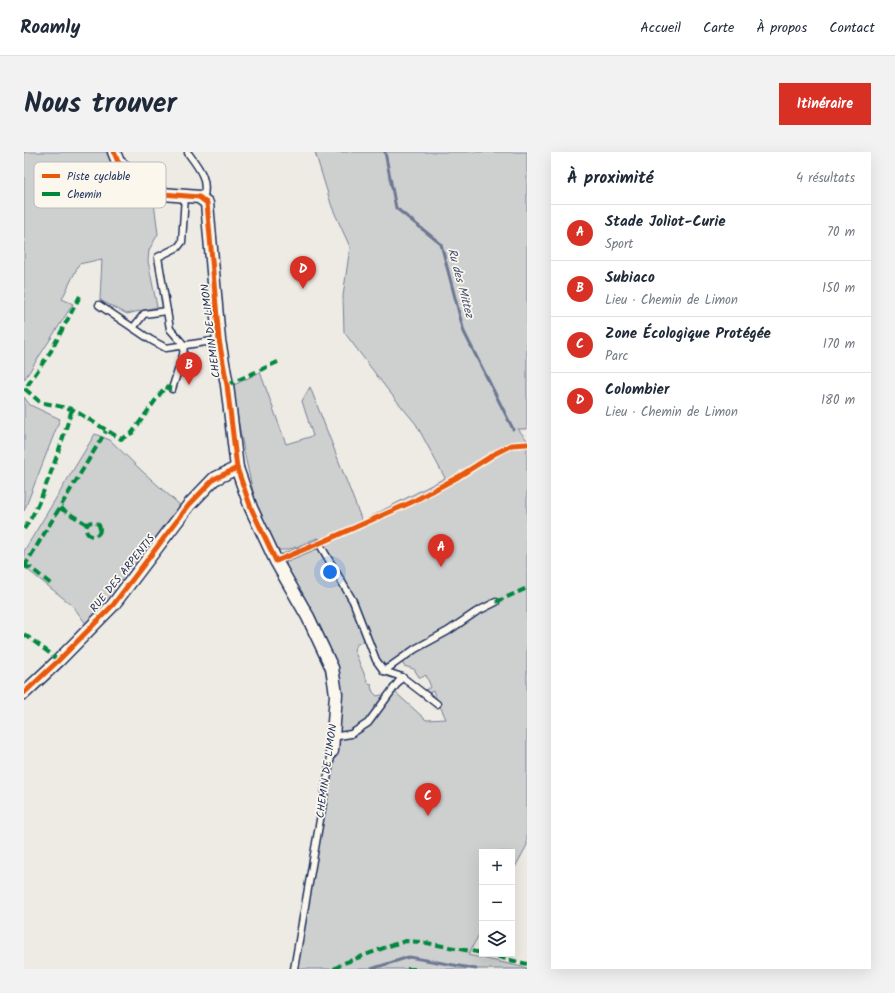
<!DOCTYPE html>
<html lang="fr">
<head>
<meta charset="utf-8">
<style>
  body { margin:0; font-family:Kalam,sans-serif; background:#f2f2f3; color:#1f2937 }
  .controls { position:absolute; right:12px; bottom:12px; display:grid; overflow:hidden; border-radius:0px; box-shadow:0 4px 16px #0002 }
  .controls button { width:36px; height:36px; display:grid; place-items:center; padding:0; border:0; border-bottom:1px solid #e0e1e3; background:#fff; color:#1f2937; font:20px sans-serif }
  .you { position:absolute; left:306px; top:420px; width:14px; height:14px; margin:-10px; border:3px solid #fff; border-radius:50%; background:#1a73e8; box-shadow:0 0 0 6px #1a73e833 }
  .badge { display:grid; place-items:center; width:26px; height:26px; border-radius:50%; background:#d93025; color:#fff; font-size:13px; font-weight:700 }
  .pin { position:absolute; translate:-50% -33px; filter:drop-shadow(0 1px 2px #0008) }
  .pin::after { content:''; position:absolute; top:21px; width:14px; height:12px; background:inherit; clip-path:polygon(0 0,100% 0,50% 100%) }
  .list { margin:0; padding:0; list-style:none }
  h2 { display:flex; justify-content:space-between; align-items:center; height:52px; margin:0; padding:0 16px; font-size:17px }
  h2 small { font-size:13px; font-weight:400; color:#747a83 }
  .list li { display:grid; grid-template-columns:26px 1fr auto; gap:12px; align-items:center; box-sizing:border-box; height:56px; padding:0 16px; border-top:1px solid #e0e1e3 }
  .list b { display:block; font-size:15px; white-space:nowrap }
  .list p { margin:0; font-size:13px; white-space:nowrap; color:#747a83 }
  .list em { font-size:13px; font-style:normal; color:#747a83 }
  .icon { flex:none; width:22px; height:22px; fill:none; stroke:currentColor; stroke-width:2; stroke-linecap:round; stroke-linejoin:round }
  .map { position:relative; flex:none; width:503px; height:817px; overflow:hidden; border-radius:0px }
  header { display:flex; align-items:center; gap:24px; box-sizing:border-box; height:56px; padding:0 20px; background:#fff; border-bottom:1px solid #e0e1e3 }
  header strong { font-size:19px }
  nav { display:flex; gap:22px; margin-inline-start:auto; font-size:14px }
  .intro { display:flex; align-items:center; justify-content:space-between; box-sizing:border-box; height:96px; padding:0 24px }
  h1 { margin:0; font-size:28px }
  .button { padding:10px 18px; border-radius:0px; background:#d93025; color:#fff; font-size:14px; font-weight:700 }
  main { display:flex; gap:24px; padding:0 24px }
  aside { flex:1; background:#fff; border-radius:0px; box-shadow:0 4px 16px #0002 }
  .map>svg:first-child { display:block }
  .green { fill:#cecfcf; stroke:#747f96 }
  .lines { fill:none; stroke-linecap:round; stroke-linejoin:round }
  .stream { stroke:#6d7892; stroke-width:3 }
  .lane-casing { stroke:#1b2f5e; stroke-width:9 }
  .street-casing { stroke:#1b2f5e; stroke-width:15 }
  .lane { stroke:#fbf7ec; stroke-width:6 }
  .street { stroke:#fbf7ec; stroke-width:12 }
  .quiet { stroke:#00873e; stroke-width:4; stroke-dasharray:8 4; stroke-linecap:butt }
  .cycleway-casing { stroke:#fbf7ec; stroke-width:8 }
  .cycleway { stroke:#e8590c; stroke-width:5 }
  .labels { text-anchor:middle; stroke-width:3.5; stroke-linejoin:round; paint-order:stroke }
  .street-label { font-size:11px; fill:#1b2f5e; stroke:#fbf7ec }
  .water-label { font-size:12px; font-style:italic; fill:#445378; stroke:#fbf7ec }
  .key { fill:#fbf7ec; stroke:#b8bbc1; stroke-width:1 }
  .key-label { font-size:11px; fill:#1b2f5e }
</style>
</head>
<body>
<header>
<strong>Roamly</strong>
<nav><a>Accueil</a><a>Carte</a><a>À propos</a><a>Contact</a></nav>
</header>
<div class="intro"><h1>Nous trouver</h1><a class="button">Itinéraire</a></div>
<main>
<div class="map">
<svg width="503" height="817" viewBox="0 0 503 817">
  <rect width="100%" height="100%" fill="#eeebe4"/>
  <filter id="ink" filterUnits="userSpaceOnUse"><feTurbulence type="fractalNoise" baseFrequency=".025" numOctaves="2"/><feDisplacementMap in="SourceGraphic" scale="8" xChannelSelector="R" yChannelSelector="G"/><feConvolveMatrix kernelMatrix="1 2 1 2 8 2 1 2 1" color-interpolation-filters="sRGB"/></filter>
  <g filter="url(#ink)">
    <g class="green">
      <polygon points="0,0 84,0 129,43 134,82 125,98 124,109 133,155 103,162 76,148 78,107 55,112 38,147 49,152 0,228"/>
      <path d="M291,0h212v277h-9l9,11v405l-15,28v-21h-30v77l-14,26 59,13v1h-230l40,-229 21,-6 -18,2 -3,-5 2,-37 -51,-118 -2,-16 30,-11h2l33,54 14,37 -9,5 -2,5 14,33 4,1 -1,3 2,5 4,4 18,-4 31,28 20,-1 -13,-28 -6,3 -2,-4 6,-3 -5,-12 -3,2h-4l-5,-8 -10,-3 -2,-4 8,-12 -25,15 -3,-4h-4l-33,-79 -10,-18 -8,-8 -10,-18c-9,3 -28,14 -37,12 -23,-5 -43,-140 -48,-164l28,-14 26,72 27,-8 -11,-35 8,-14 52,134 83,-43 -29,-54 -29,-35 -43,-57 -1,-36 7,-49 -18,-40z"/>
      <polygon points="0,245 6,253 36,267 0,359"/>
      <polygon points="71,282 86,288 118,319 158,355 82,453 63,473 48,453 0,415 0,399"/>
    </g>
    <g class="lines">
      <g class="stream">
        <polyline points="361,0 372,56 417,92 440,180 489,277"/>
        <polyline points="347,817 385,805 452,817"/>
      </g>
      <defs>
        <g id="lane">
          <path d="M164,1c12,16 21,27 15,47"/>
          <polyline points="75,153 127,188 142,196 195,188"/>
          <polyline points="109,176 120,162 143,159"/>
          <polyline points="148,237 159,203 160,193 146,177 134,105 154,95 158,90 161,44"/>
          <polyline points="295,391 329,449 352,508 360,519 391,497 424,479 452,460 472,450"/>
          <polyline points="252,409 296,391"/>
          <polyline points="360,519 378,525 413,552"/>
          <polyline points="308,585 327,582 344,571 378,525"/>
          <polyline points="270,817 308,599"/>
        </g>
        <g id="street">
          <polyline points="90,0 94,10 118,29 139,42 175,45 183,51 195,188 203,233 213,316 227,356 252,409 284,465 308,516 312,542 308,599"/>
          <polyline points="0,541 34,509 89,453 165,353 190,327 213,316"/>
        </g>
      </defs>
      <use href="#lane" class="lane-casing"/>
      <use href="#street" class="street-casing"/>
      <use href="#lane" class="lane"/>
      <use href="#street" class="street"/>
      <g class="quiet">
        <polyline points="56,144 27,199 1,237 16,250 48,257 97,287 108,281 141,235 148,237"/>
        <polyline points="203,233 256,209"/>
        <polyline points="36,356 64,373"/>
        <circle cx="69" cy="377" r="7"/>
        <path d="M0,377c10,-14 16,-29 22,-44 10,-25 18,-50 26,-76"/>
        <polyline points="0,414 7,416 27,432"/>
        <polyline points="0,415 82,279"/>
        <polyline points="472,450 503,436"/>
        <polyline points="0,482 27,502 34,509"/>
        <polyline points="462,802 503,812"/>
        <polyline points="310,817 320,811 368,793 382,789 397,790 458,801"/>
        <polyline points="383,817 395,817"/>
      </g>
      <defs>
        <g id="cycleway">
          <polyline points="90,0 94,10 118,29 139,42 175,45 183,51 195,188 203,233 213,316 227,356 252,409 296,391 388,350 434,325 472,301 488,293 503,292"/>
          <polyline points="0,541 34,509 89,453 165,353 190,327 213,316"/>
        </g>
      </defs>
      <use href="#cycleway" class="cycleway-casing"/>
      <use href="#cycleway" class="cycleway"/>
    </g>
  </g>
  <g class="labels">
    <g class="street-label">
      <text transform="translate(186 179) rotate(-97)" y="4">CHEMIN DE LIMON</text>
      <text transform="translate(98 421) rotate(-51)" y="4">RUE DES ARPENTIS</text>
      <text transform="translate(302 619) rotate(-82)" y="4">CHEMIN DE LIMON</text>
    </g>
    <g class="water-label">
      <text transform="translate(437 131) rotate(75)" y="4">Ru des Mittez</text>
    </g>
  </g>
  <rect x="10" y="10" width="132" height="46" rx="6" class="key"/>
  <rect x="18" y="22" width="18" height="4" fill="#e8590c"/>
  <rect x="18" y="40" width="18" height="4" fill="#00873e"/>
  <g class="key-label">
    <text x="43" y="28">Piste cyclable</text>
    <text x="43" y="46">Chemin</text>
  </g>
</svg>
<div class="controls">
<button>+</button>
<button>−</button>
<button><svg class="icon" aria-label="layers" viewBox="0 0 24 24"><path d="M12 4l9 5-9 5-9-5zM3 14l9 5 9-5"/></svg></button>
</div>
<div class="you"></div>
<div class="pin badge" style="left:417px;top:415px">A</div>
<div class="pin badge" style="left:165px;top:233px">B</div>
<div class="pin badge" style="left:404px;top:664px">C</div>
<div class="pin badge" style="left:279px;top:137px">D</div>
</div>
<aside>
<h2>À proximité<small>4 résultats</small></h2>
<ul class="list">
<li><span class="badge">A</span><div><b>Stade Joliot-Curie</b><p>Sport</p></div><em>70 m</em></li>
<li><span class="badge">B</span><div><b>Subiaco</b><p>Lieu · Chemin de Limon</p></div><em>150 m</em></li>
<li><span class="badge">C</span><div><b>Zone Écologique Protégée</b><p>Parc</p></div><em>170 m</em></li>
<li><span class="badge">D</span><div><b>Colombier</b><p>Lieu · Chemin de Limon</p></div><em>180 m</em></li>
</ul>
</aside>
</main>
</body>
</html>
